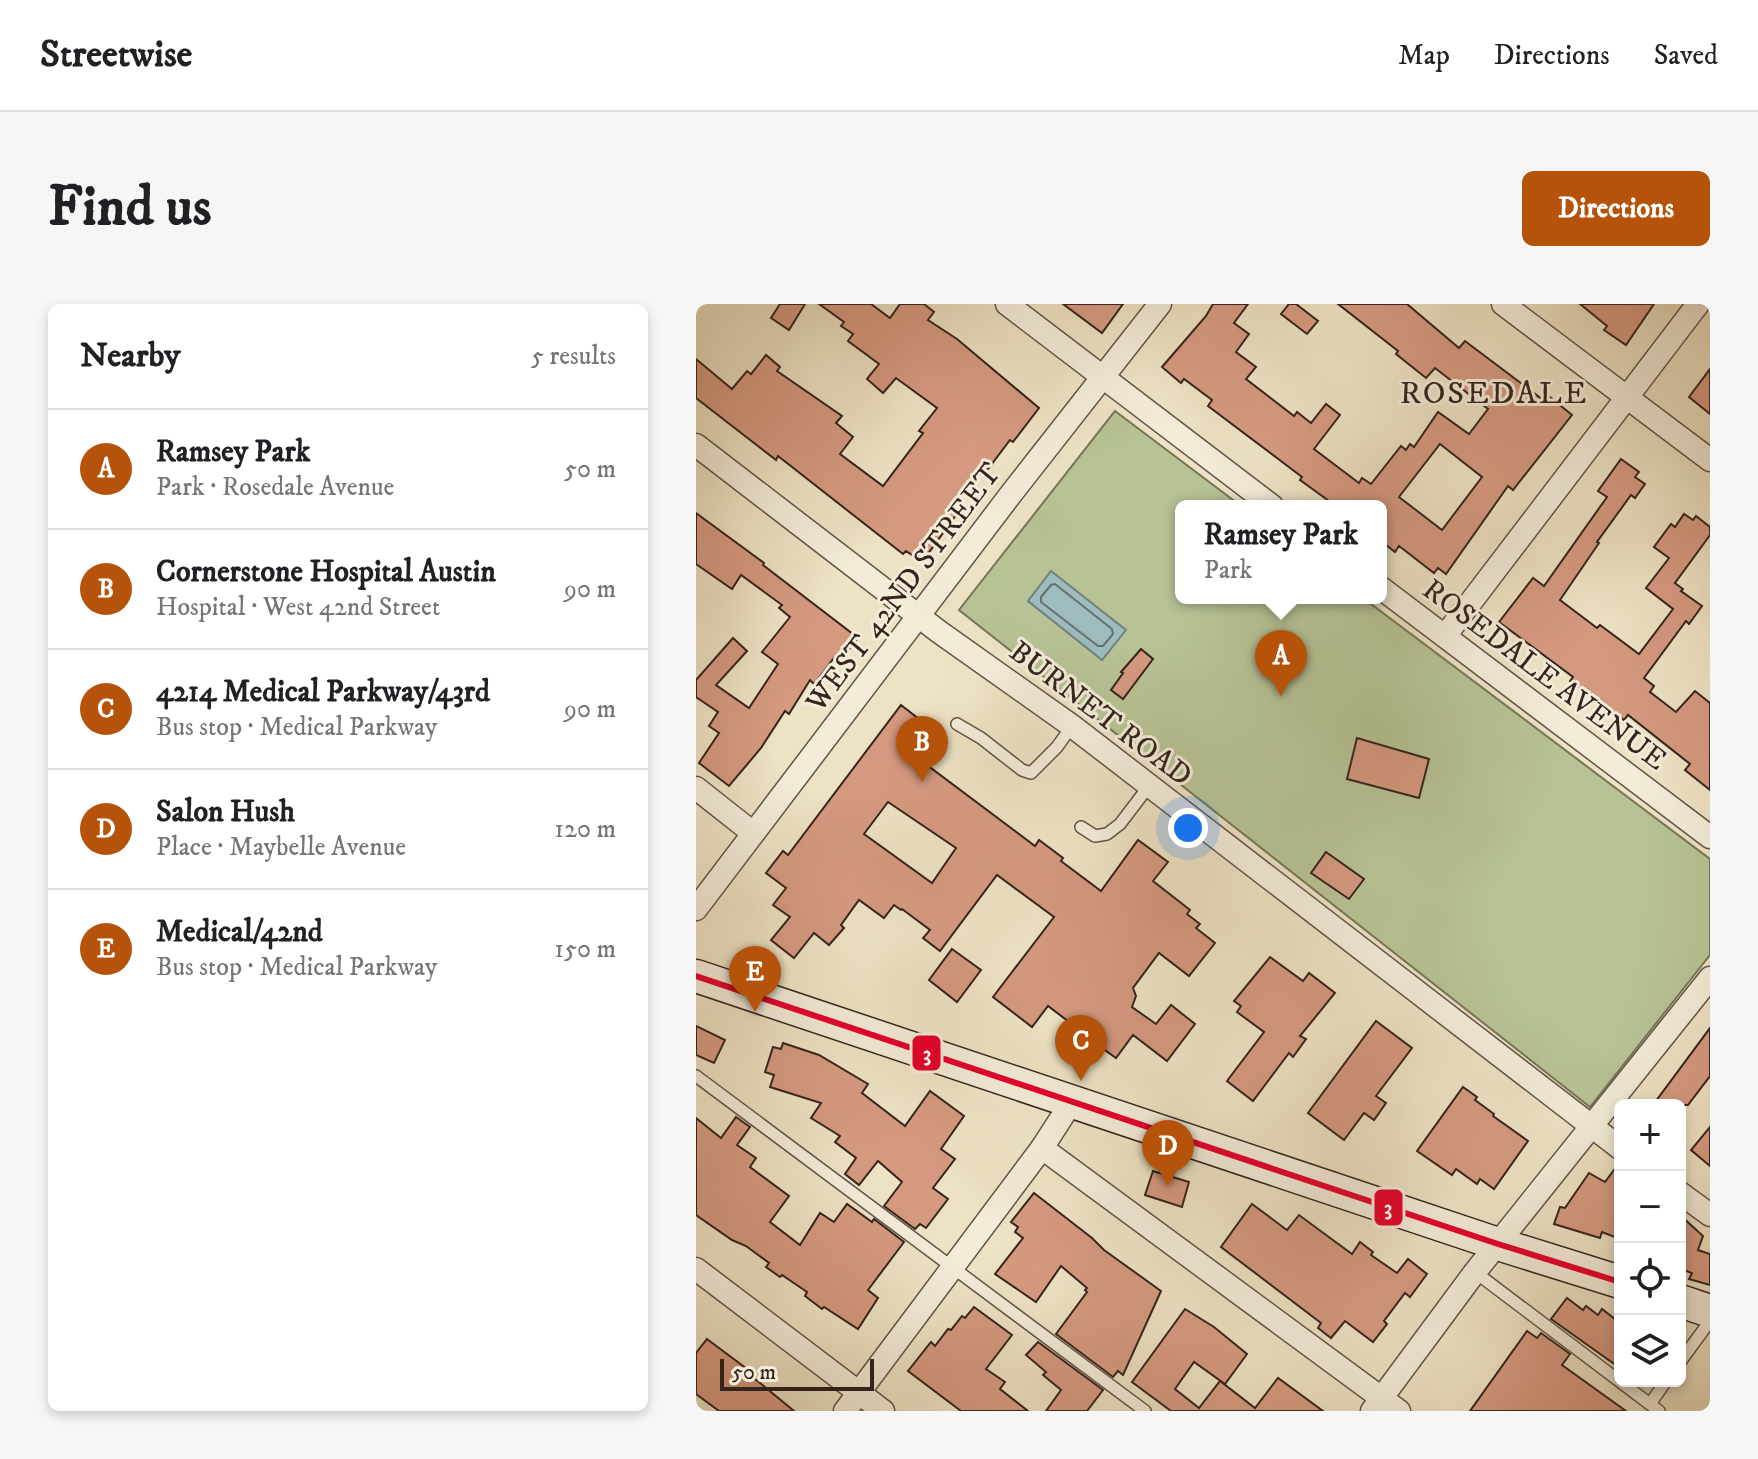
<!DOCTYPE html>
<html lang="en">
<head>
<meta charset="utf-8">
<style>
  body { margin:0; font-family:"IM FELL DW Pica",serif; background:#f6f6f6; color:#202124 }
  .controls { position:absolute; right:24px; bottom:24px; display:grid; overflow:hidden; border-radius:12px; box-shadow:0 4px 12px #0003 }
  .controls button { width:72px; height:72px; display:grid; place-items:center; padding:0; border:0; border-bottom:2px solid #e0e0e0; background:#fff; color:#202124; font:40px sans-serif }
  .scale { position:absolute; left:24px; bottom:20px; width:154px; box-sizing:border-box; padding-left:8px; border:4px solid #34241c; border-top:0; font-size:22px; line-height:28px; white-space:nowrap; color:#34241c; -webkit-text-stroke:6px #f3ecd9; paint-order:stroke }
  .you { position:absolute; left:492px; top:524px; width:28px; height:28px; margin:-20px; border:6px solid #fff; border-radius:50%; background:#1a73e8; box-shadow:0 0 0 12px #1a73e833 }
  .badge { display:grid; place-items:center; width:52px; height:52px; border-radius:50%; background:#b45309; color:#fff; font-size:26px; font-weight:700 }
  .pin { position:absolute; translate:-50% -66px; filter:drop-shadow(0 2px 4px #0008) }
  .pin::after { content:''; position:absolute; top:42px; width:28px; height:24px; background:inherit; clip-path:polygon(0 0,100% 0,50% 100%) }
  .popup { position:absolute; left:479px; top:196px; width:212px; height:104px; box-sizing:border-box; display:grid; place-content:center; border-radius:12px; background:#fff; filter:drop-shadow(0 2px 6px #0005); font-size:26px; white-space:nowrap; color:#757577 }
  .popup b { font-size:30px; color:#202124 }
  .popup::after { content:''; position:absolute; left:50%; top:100%; margin-left:-16px; border:16px solid transparent; border-top-color:#fff }
  .list { margin:0; padding:0; list-style:none }
  h2 { display:flex; justify-content:space-between; align-items:center; height:104px; margin:0; padding:0 32px; font-size:34px }
  h2 small { font-size:26px; font-weight:400; color:#757577 }
  .list li { display:grid; grid-template-columns:52px 1fr auto; gap:24px; align-items:center; box-sizing:border-box; height:120px; padding:0 32px; border-top:2px solid #e0e0e0 }
  .list b { display:block; font-size:30px; white-space:nowrap }
  .list p { margin:0; font-size:26px; white-space:nowrap; color:#757577 }
  .list em { font-size:26px; font-style:normal; color:#757577 }
  .icon { flex:none; width:44px; height:44px; fill:none; stroke:currentColor; stroke-width:2; stroke-linecap:round; stroke-linejoin:round }
  .map { position:relative; flex:none; width:1014px; height:1107px; overflow:hidden; border-radius:12px }
  header { display:flex; align-items:center; gap:48px; box-sizing:border-box; height:112px; padding:0 40px; background:#fff; border-bottom:2px solid #e0e0e0 }
  header strong { font-size:38px }
  nav { display:flex; gap:44px; margin-inline-start:auto; font-size:28px }
  .intro { display:flex; align-items:center; justify-content:space-between; box-sizing:border-box; height:192px; padding:0 48px }
  h1 { margin:0; font-size:56px }
  .button { padding:20px 36px; border-radius:12px; background:#b45309; color:#fff; font-size:28px; font-weight:700 }
  main { display:flex; gap:48px; padding:0 48px }
  aside { flex:1; background:#fff; border-radius:12px; box-shadow:0 4px 12px #0003 }
  .map>svg:first-child { display:block }
  .green { fill:#b7c395; stroke:#767458; stroke-width:2 }
  .water { fill:#9dbcbd; stroke:#737f7d; stroke-width:2 }
  .lines { fill:none; stroke-linecap:round; stroke-linejoin:round }
  .shore { stroke:#68706c; stroke-width:2 }
  .building { fill:#d59980; stroke:#34241c; stroke-width:2; fill-rule:evenodd }
  .lane-casing { stroke:#625446; stroke-width:14 }
  .street-casing { stroke:#625446; stroke-width:25 }
  .secondary-casing { stroke:#34241c; stroke-width:35 }
  .lane { stroke:#f3ecd9; stroke-width:11 }
  .street { stroke:#f3ecd9; stroke-width:22 }
  .secondary { stroke:#f3ecd9; stroke-width:32 }
  .bus-1-casing { stroke:#f3ecd9; stroke-width:12 }
  .bus-1 { stroke:#e4002b; stroke-width:6 }
  .labels { text-anchor:middle; stroke-width:6; stroke-linejoin:round; paint-order:stroke }
  .street-label { font-size:30px; fill:#34241c; stroke:#f3ecd9 }
  .neighbourhood-label { font-size:32px; letter-spacing:2px; fill:#34241c; stroke:#f3ecd9 }
  .line-badge { stroke:#f3ecd9; stroke-width:3 }
  .badge-label { font-size:22px; text-anchor:middle; font-weight:bold; fill:#fff }
</style>
</head>
<body>
<header>
<strong>Streetwise</strong>
<nav><a>Map</a><a>Directions</a><a>Saved</a></nav>
</header>
<div class="intro"><h1>Find us</h1><a class="button">Directions</a></div>
<main>
<aside>
<h2>Nearby<small>5 results</small></h2>
<ul class="list">
<li><span class="badge">A</span><div><b>Ramsey Park</b><p>Park · Rosedale Avenue</p></div><em>50 m</em></li>
<li><span class="badge">B</span><div><b>Cornerstone Hospital Austin</b><p>Hospital · West 42nd Street</p></div><em>90 m</em></li>
<li><span class="badge">C</span><div><b>4214 Medical Parkway/43rd</b><p>Bus stop · Medical Parkway</p></div><em>90 m</em></li>
<li><span class="badge">D</span><div><b>Salon Hush</b><p>Place · Maybelle Avenue</p></div><em>120 m</em></li>
<li><span class="badge">E</span><div><b>Medical/42nd</b><p>Bus stop · Medical Parkway</p></div><em>150 m</em></li>
</ul>
</aside>
<div class="map">
<svg width="1014" height="1107" viewBox="0 0 1014 1107">
  <rect width="100%" height="100%" fill="#ede2c4"/>
  <filter id="stains"><feTurbulence type="fractalNoise" baseFrequency=".0025" numOctaves="4"/><feColorMatrix values="0 0 0 0 .2 0 0 0 0 .09 0 0 0 0 .02 0 0 0 .5 -.17"/></filter>
  <radialGradient id="worn" r=".72"><stop offset=".6" stop-color="#630" stop-opacity="0"/><stop offset="1" stop-color="#630" stop-opacity=".3"/></radialGradient>
  <polygon class="green" points="419,107 545,202 485,202 485,294 667,294 1014,555 1014,651 894,803 263,306"/>
  <polygon class="water" points="355,267 430,326 406,356 332,297"/>
  <g class="lines">
    <polygon class="shore" points="359,280 416,325 417,330 407,342 402,342 345,298 345,293 355,281"/>
  </g>
  <g class="building">
    <polygon points="84,0 109,0 93,26 75,14"/>
    <polygon points="123,0 175,0 194,14 204,0 228,0 238,8 232,16 261,35 343,104 317,138 314,136 289,169 286,166 257,202 263,207 226,258 210,247 207,250 82,152 80,156 0,94 0,55 36,85 51,67 55,70 70,51 84,63 81,67 146,112 140,119 157,133 144,150 187,182 227,129 223,127 241,104 200,74 187,89 171,75 183,60 152,37 157,30 145,22 148,18"/>
    <polygon points="367,0 427,0 406,29"/>
    <path d="M517,0h35l-14,19 15,11 -13,18 20,15 -10,12 48,37 3,-4 14,11 15,-19 14,11 -26,34 45,34 3,-5 9,6 30,-38 5,4 4,-6 4,3 24,-35 31,22 19,-25 -53,-41 -9,10 -30,-24 2,-3 -60,-47h69l52,44 6,-7 77,58 4,-5 26,21 -59,75 -5,-4 -62,88 -8,-6 -4,5 -35,-27 -4,6 -14,-11v-35h-45l-36,-26 2,-3 -94,-71 4,-6 -28,-21 -3,4 -19,-16 44,-51zM744,140l42,33 -40,53 -43,-33z"/>
    <polygon points="593,0 600,0 622,17 611,30 585,10"/>
    <polygon points="884,0 958,0 930,41 908,26 911,22"/>
    <polygon points="1014,65 1014,110 993,93"/>
    <polygon points="925,155 943,168 939,173 949,180 939,194 935,191 901,238 903,239 864,296 901,324 904,321 943,350 977,305 950,284 973,254 958,243 975,220 979,223 988,210 997,216 1000,212 1014,223 1014,231 979,279 987,285 985,287 1006,302 993,320 990,317 948,374 958,382 954,388 980,408 999,387 1014,399 1014,486 989,466 994,460 932,411 928,416 903,396 901,398 874,377 877,373 803,318 837,274 848,282 911,193 902,187"/>
    <polygon points="0,209 68,259 67,261 162,334 146,354 141,350 118,380 114,376 93,410 89,407 65,444 33,482 3,459 23,429 13,422 22,408 0,393 0,376 37,334 51,347 20,381 53,404 82,360 66,348 94,313 83,304 86,301 45,271 36,285 0,260"/>
    <polygon points="445,345 457,355 427,395 415,386 427,369 425,368"/>
    <path d="M205,401l41,32 -19,25 112,84 4,-6 24,18 -2,3 40,30 37,-51 30,22 -15,19 37,29 -3,4 13,10 -4,4 19,15 -26,33 -30,-23 -26,35 3,8 -4,11 24,17 15,-19 24,19 -28,37 -34,-26 -17,23 -14,-10 -3,4 -10,-7 -8,2v-16l-33,-25 -16,21 -39,-30 61,-80 -57,-42 -57,76 -17,-13 7,-8 -28,-21 -1,1 -7,-5 -10,13 -25,-18 -18,25 3,3 -15,17 -15,-12 -20,25 -23,-18 19,-23 -17,-12 13,-17 -20,-15 17,-22 5,4zM192,498l68,46 -24,35 -68,-49z"/>
    <polygon points="661,434 733,455 723,494 651,475"/>
    <polygon points="630,548 668,575 653,595 615,569"/>
    <polygon points="256,645 285,666 261,698 233,676"/>
    <polygon points="574,653 607,677 613,669 639,689 604,732 610,735 597,753 593,749 557,797 531,777 568,728 541,708 545,702 538,697"/>
    <polygon points="680,717 716,744 680,792 690,799 678,816 668,809 648,836 612,809"/>
    <polygon points="0,722 29,736 18,759 0,751"/>
    <polygon points="1014,724 1014,772 992,801 957,801"/>
    <polygon points="87,739 123,751 172,780 166,789 209,822 234,787 268,812 245,845 259,855 237,884 252,895 230,924 224,920 219,925 188,902 206,878 182,857 163,881 149,870 160,854 139,838 144,832 115,814 125,799 74,783 78,771 69,768 77,743 85,745"/>
    <polygon points="767,783 781,793 779,796 798,810 797,812 832,837 798,885 784,875 781,880 760,865 756,871 721,847"/>
    <polygon points="40,813 54,823 41,841 60,854 54,863 93,892 74,918 104,941 124,909 138,918 151,900 176,918 178,915 208,938 172,986 182,994 162,1025 128,1003 126,1005 109,992 111,988 86,971 84,973 70,963 73,959 50,942 36,936 0,911 0,814 25,834"/>
    <polygon points="1014,823 1014,862 995,846"/>
    <polygon points="924,858 924,935 906,928 904,934 858,920 864,903 869,904 893,869 909,878"/>
    <polygon points="457,867 493,878 486,903 449,891"/>
    <polygon points="338,889 396,934 408,946 465,987 427,1071 422,1067 417,1073 360,1030 391,988 389,986 391,984 365,962 340,998 299,970 327,934 319,928 322,923 315,918"/>
    <polygon points="556,900 591,926 603,911 656,950 664,938 677,948 675,951 701,969 712,955 731,970 714,993 709,989 688,1017 691,1020 677,1038 649,1017 635,1034 622,1024 625,1019 525,943"/>
    <polygon points="984,911 1007,932 1002,946 1014,950 1014,981 993,975 996,969 984,965"/>
    <polygon points="871,994 887,1006 890,1002 902,1011 906,1005 924,1019 924,1064 855,1015"/>
    <polygon points="278,1003 316,1031 290,1065 309,1078 304,1085 332,1107 265,1107 212,1067 235,1038 239,1042 252,1025 255,1026 266,1012 269,1014"/>
    <polygon points="489,1005 518,1023 551,1050 529,1080 498,1058 479,1085 503,1104 524,1077 559,1104 582,1074 627,1107 475,1107 436,1078"/>
    <polygon points="831,1027 841,1034 845,1029 874,1050 866,1061 930,1107 774,1107"/>
    <polygon points="11,1035 55,1068 58,1074 98,1107 23,1107 0,1090 0,1049"/>
    <polygon points="342,1038 407,1086 391,1107 350,1107 365,1086 347,1071 350,1068 330,1051"/>
  </g>
  <g class="lines">
    <defs>
      <g id="lane">
        <polyline points="261,420 285,434 326,466 335,469 361,443 376,422"/>
        <polyline points="385,523 399,532 411,530 424,520 453,482"/>
        <polyline points="0,772 449,1107"/>
        <polyline points="779,968 963,1107"/>
        <polyline points="984,1058 1014,1017"/>
        <polyline points="954,1100 970,1077"/>
      </g>
      <g id="street">
        <polyline points="311,0 576,202"/>
        <polyline points="807,0 1014,156"/>
        <polyline points="0,141 242,327 376,422 924,844"/>
        <polyline points="685,284 1014,533"/>
        <polyline points="749,332 1002,0"/>
        <polyline points="0,484 57,529"/>
        <polyline points="0,605 315,190 464,0"/>
        <polyline points="346,844 703,1107"/>
        <polyline points="984,889 1014,911"/>
        <polyline points="0,965 187,1107"/>
        <polyline points="149,1107 346,844 377,796"/>
        <polyline points="676,1107 779,968 1014,674"/>
      </g>
      <g id="secondary">
        <polyline points="0,672 802,940 924,978"/>
        <polyline points="984,997 1014,1007"/>
      </g>
    </defs>
    <use href="#lane" class="lane-casing"/>
    <use href="#street" class="street-casing"/>
    <use href="#secondary" class="secondary-casing"/>
    <use href="#lane" class="lane"/>
    <use href="#street" class="street"/>
    <use href="#secondary" class="secondary"/>
    <defs>
      <polyline id="bus-1" points="0,672 802,940 924,978"/>
    </defs>
    <use href="#bus-1" class="bus-1-casing"/>
    <use href="#bus-1" class="bus-1"/>
  </g>
  <g class="labels">
    <g class="street-label">
      <text transform="translate(207 283) rotate(-53)" y="10">WEST 42ND STREET</text>
      <text transform="translate(849 370) rotate(37)" y="10">ROSEDALE AVENUE</text>
      <text transform="translate(405 409) rotate(37)" y="10">BURNET ROAD</text>
    </g>
    <g class="neighbourhood-label">
      <text x="798" y="99">ROSEDALE</text>
    </g>
  </g>
  <g class="line-badge">
    <rect x="215" y="730" width="31" height="38" rx="8" fill="#e4002b"/>
    <rect x="677" y="884" width="31" height="39" rx="8" fill="#e4002b"/>
  </g>
  <g class="badge-label">
    <text x="231" y="757">3</text>
    <text x="692" y="911">3</text>
  </g>
  <rect width="100%" height="100%" filter="url(#stains)"/>
  <rect width="100%" height="100%" fill="url(#worn)"/>
</svg>
<div class="controls">
<button>+</button>
<button>−</button>
<button><svg class="icon" aria-label="locate" viewBox="0 0 24 24"><circle cx="12" cy="12" r="6"/><path d="M12 2v4M12 18v4M2 12h4M18 12h4"/></svg></button>
<button><svg class="icon" aria-label="layers" viewBox="0 0 24 24"><path d="M12 4l9 5-9 5-9-5zM3 14l9 5 9-5"/></svg></button>
</div>
<div class="scale">50 m</div>
<div class="you"></div>
<div class="pin badge" style="left:585px;top:392px">A</div>
<div class="popup"><b>Ramsey Park</b>Park</div>
<div class="pin badge" style="left:226px;top:478px">B</div>
<div class="pin badge" style="left:385px;top:777px">C</div>
<div class="pin badge" style="left:472px;top:882px">D</div>
<div class="pin badge" style="left:59px;top:708px">E</div>
</div>
</main>
</body>
</html>
